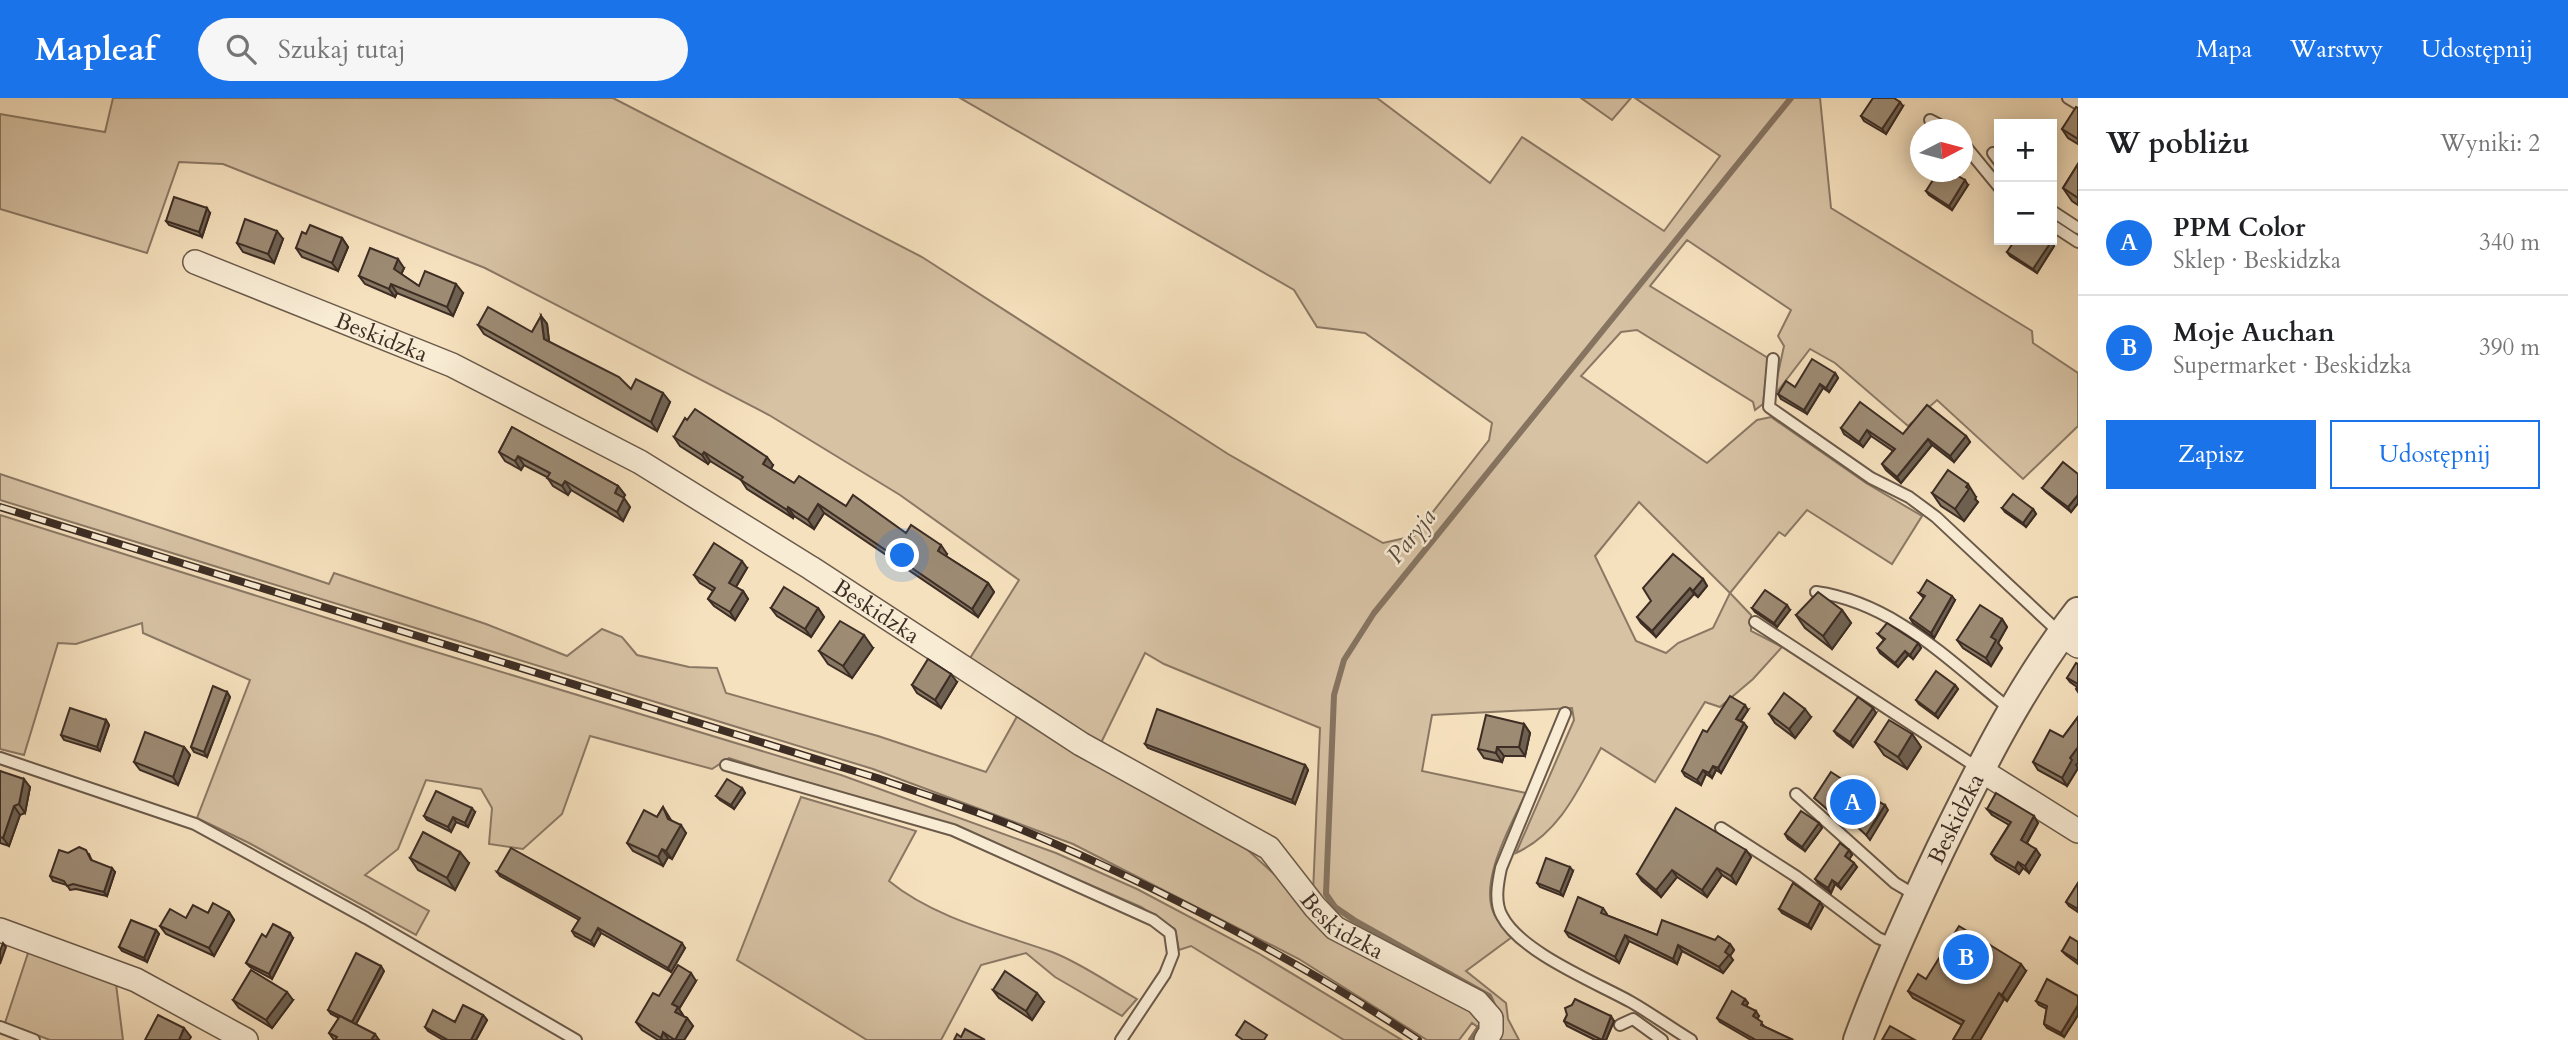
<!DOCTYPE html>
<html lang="pl">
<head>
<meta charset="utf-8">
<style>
  body { margin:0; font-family:Cardo,serif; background:#f6f6f6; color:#202124 }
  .controls { position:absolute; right:21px; top:21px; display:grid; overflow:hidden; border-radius:0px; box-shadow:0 4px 18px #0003 }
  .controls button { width:63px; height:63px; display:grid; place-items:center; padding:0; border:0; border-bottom:2px solid #e0e0e0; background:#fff; color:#202124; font:35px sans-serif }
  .compass { position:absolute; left:1910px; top:21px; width:63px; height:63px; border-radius:50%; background:#fff; box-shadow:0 4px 18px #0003; rotate:84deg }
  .you { position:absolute; left:903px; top:458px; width:24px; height:24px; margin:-18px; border:5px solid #fff; border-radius:50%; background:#1a73e8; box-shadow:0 0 0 10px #1a73e833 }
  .badge { display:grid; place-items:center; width:46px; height:46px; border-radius:50%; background:#1a73e8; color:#fff; font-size:23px; font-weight:700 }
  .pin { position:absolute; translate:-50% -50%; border:4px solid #fff; box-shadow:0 2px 7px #0006 }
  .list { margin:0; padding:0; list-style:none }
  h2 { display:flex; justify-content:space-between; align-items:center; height:91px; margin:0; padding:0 28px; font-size:30px }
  h2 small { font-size:23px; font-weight:400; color:#757577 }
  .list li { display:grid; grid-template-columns:46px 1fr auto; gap:21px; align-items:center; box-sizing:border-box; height:105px; padding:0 28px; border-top:2px solid #e0e0e0 }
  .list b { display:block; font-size:26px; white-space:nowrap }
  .list p { margin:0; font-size:23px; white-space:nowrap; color:#757577 }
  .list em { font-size:23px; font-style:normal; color:#757577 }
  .actions { display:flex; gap:14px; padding:21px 28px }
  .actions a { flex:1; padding:16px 0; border:2px solid #1a73e8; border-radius:0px; text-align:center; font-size:24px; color:#1a73e8 }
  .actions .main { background:#1a73e8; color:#fff }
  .icon { flex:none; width:38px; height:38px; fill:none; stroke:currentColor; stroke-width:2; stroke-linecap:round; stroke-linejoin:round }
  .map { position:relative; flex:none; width:2078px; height:942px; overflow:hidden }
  header { display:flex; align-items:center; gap:42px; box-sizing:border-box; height:98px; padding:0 35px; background:#1a73e8; color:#fff }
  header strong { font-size:33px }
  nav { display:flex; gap:38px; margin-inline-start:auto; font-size:24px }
  .search { width:490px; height:63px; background:#f6f6f6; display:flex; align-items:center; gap:18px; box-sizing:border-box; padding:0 24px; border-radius:38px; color:#757577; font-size:26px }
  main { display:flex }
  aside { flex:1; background:#fff }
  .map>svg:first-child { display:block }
  .green { fill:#d7c2a4; stroke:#8a7864; stroke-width:2; fill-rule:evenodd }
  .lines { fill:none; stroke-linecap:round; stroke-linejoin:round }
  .stream { stroke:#867461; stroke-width:6 }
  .service-casing { stroke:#6b5a4a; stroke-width:14 }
  .minor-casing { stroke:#6b5a4a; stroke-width:26 }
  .tertiary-casing { stroke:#6b5a4a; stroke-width:32 }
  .service { stroke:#f9ecd5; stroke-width:10 }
  .minor { stroke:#f9ecd5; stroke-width:23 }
  .tertiary { stroke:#f9ecd5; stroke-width:28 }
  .rail-casing { stroke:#3d2d24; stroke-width:8 }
  .rail { stroke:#f9ecd5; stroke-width:5; stroke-dasharray:16; stroke-linecap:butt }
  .wall { fill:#877864; stroke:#3d2d24; stroke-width:2 }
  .shaded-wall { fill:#6e6151; stroke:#3d2d24; stroke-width:2 }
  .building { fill:#9d8b74; stroke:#3d2d24; stroke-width:2 }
  .labels { text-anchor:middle; stroke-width:5; stroke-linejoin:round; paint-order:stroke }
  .street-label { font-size:23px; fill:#3d2d24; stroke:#f9ecd5 }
  .water-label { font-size:24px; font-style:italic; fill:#5c4b3e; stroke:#f9ecd5 }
</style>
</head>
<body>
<header>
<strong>Mapleaf</strong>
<div class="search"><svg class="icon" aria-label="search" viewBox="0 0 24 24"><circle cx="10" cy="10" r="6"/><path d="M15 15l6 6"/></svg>Szukaj tutaj</div>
<nav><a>Mapa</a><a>Warstwy</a><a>Udostępnij</a></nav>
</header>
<main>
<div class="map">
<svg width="2078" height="942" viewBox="0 0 2078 942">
  <rect width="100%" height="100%" fill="#f6e1be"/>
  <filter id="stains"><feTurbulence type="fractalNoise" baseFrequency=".00286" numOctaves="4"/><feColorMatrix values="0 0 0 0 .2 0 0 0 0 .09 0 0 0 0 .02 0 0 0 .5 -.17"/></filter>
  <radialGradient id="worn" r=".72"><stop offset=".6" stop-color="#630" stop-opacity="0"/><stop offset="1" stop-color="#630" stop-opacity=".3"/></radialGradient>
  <g class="green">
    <path d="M113,0h500l309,159 306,197 155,89 31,-7 75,-96 3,-17 -127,-90 -48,-6 -23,-37 -334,-192h417l113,85 32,-46 142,94 56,-75 -85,-58h185l11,110 201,123 1,12 45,30v53l-55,53 -86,-79 -29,26 -73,-63 -25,-14 -37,48 11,-51 -6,-10 13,-26 -104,-70 -37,46 118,72 -5,46 -8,6 -2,-8 -116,-72 -16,2 -40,44 126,87 50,-43 14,-3 95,66 56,33 -30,48 -85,-54 -22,26 -6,-4 -49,61 21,22v16l31,16 -29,32 -33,28 -15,-5 -50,80 -54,-34c-22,40 -41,85 -85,105l58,-133 -2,-12 -140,7 -10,56 104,22c-14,30 -49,90 -31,123 4,7 12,15 17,21l-46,34 40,32 2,16 11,21h-25l5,-15 -159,-104 -27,-28 7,-165 -156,-64 -19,-11 -46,94 -132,-84 52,-83 -119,-85 -131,-80 -284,-147 -262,-104 -44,-2 -32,91 -147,-44v-95l105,18zM1639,404l91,91 -17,35 -35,15 -12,10 -30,-12 -41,-85z"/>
    <polygon points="1581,0 1631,0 1612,22"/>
    <polygon points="0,376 329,486 334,475 486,526 567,558 602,531 622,539 637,557 689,569 717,570 726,595 878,638 986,674 1020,613 1228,734 1296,796 1480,917 1483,933 1472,925 1459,942 1427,942 1299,861 1073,746 873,671 0,402"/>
    <polygon points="0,417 413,547 841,677 1056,755 1137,791 1258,855 1402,942 1344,942 1191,848 1179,852 1175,831 1141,809 955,728 857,701 729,660 712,671 590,638 562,716 523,751 489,746 492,710 481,691 426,682 398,751 365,777 429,813 416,837 249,745 197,720 250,582 143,535 142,525 76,546 58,545 24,657 0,651"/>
    <path d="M801,699l115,34 -27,50c45,37 109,52 163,71 29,11 58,32 85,47l-15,17 -67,-39 -29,-24 -45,12 -40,75h-74l-130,-80z"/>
    <polygon points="29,852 116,886 123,942 50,942 5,925"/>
  </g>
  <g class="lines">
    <g class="stream">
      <polyline points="1494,909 1489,898 1354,822 1335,809 1326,796 1334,597 1344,562 1374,515 1791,0"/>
      <polyline points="1471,942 1479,930"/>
    </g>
    <defs>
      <g id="service">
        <polyline points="2068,0 2078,6"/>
        <polyline points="1930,22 1949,32"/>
        <polyline points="1962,44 1999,89"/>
        <polyline points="1993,55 1999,63"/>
        <polyline points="2052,113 2078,130"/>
        <polyline points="2052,127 2078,144"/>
        <polyline points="1773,261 1769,309 1871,380 1909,399 1936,419 2060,535"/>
        <path d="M1816,494c79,11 134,70 194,117"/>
        <polyline points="1755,524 1978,670"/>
        <path d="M1565,615l-64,155c-3,14 -7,34 1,48 18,36 95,67 129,86 21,12 40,26 60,38"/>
        <polyline points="0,660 195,726 366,820 576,942"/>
        <polyline points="726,667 953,732 1153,822 1170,835 1173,856 1165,876 1121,942"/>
        <polyline points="1796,696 1895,785 1917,798"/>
        <polyline points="1721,730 1797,779 1878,840 1895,847"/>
        <polyline points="1620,927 1633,921 1662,942"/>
        <polyline points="0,929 34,942"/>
      </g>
      <g id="minor">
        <path id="s1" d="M195,164l257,103 188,97 171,106 270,176 188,104 46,59 20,21 142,74 14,16v13l-5,9"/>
        <polyline points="2061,536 2078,548"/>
        <polyline points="1979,671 2078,733"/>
        <polyline points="0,832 136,882 246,942"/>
      </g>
      <g id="tertiary">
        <path id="s2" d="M1858,942c24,-66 53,-129 83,-192 40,-82 81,-164 137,-236"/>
      </g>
    </defs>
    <use href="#service" class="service-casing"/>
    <use href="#minor" class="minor-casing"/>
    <use href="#tertiary" class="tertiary-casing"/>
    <use href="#service" class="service"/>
    <use href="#minor" class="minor"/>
    <use href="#tertiary" class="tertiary"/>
    <defs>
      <path id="rail" d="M0,409l877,271c45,16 92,30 136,48 142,59 277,129 405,214"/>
    </defs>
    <use href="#rail" class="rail-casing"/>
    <use href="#rail" class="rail"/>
  </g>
  <g class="wall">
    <polygon points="1903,8 1886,36 1864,23 1861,18"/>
    <polygon points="2078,10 2078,46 2068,40 2062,31"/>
    <polygon points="2078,66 2078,107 2072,103 2063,90"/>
    <polygon points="1968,87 1952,112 1929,97 1926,93"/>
    <polygon points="210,115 202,139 169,127 166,123"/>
    <polygon points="306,136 342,140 348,149 338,173 302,159 296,150"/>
    <polygon points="2052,140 2053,142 2051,144 2054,148 2037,175 2010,158 2007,154 2052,142"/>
    <polygon points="283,141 274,165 243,154 237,145"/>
    <polygon points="404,170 401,176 419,188 463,195 453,218 397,195 395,199 365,186 359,178"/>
    <polygon points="541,218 547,226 549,244 631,291 670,304 657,333 484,236 478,227 532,234"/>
    <polygon points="1835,275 1838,280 1829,294 1823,290 1807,316 1781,301 1778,296"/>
    <polygon points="512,329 618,388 625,397 623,399 630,409 623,423 571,392 568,397 553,388 547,379 524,367 521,372 505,363 499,354"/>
    <polygon points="1841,330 1903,336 1966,338 1970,344 1954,364 1932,347 1901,385 1886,372 1882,366 1893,353 1871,338 1863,349 1844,336"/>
    <polygon points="674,339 773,367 771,371 794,385 906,435 947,456 946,458 988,485 994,494 978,519 824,415 814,431 794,418 793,420 747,391 741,382 710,363 708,366 680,348"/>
    <polygon points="2078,376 2078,405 2071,414 2046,394 2042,390"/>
    <polygon points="1932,395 1976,399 1975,401 1978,404 1964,423 1941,408"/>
    <polygon points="2002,410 2033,411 2036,416 2026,429 2005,414"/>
    <polygon points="747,470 736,489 743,493 748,501 735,522 714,508 708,501 713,493 700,485 694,477"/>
    <polygon points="1703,481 1707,488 1698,499 1694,496 1656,539 1641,525 1637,519"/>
    <polygon points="1919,495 1955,502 1934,540 1913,525 1910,520 1924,500"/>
    <polygon points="771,510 818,510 824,519 811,539 777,518"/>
    <polygon points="1752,510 1790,512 1777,529 1755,514"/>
    <polygon points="1842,512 1851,525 1832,551 1805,530 1796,517"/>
    <polygon points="2002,521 2007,529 1998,545 2002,550 1991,568 1963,550 1957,542"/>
    <polygon points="1878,536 1918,545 1921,550 1913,561 1908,557 1898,569 1880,555 1877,550 1884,542"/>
    <polygon points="873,550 852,580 828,566 819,553"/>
    <polygon points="2078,566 2078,594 2076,591 2077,589 2070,584 2067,580"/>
    <polygon points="957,584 941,610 917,595 912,587"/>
    <polygon points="1955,587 1958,591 1938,620 1919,606 1916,602"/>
    <polygon points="227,594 230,599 207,659 194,654 191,649"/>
    <polygon points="1748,612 1741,623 1747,629 1721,675 1716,672 1712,680 1706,676 1701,687 1685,678 1682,673 1707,634"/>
    <polygon points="1876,615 1853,649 1837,637 1834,633"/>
    <polygon points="1769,616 1811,619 1795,640 1775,625"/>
    <polygon points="2078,619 2078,665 2076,667 2078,670 2067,688 2038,672 2033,664 2063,639"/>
    <polygon points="106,622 109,627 100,653 64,642 61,637"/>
    <polygon points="1524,626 1530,635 1525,658 1504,658 1502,664 1484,660 1478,651"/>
    <polygon points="1912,636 1921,649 1907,671 1884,657 1875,644"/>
    <polygon points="1145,646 1305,667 1308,672 1295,706 1148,650"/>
    <polygon points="184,649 190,657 178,687 140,672 134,664"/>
    <polygon points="0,673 30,689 25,715 20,717 9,748 0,745"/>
    <polygon points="742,690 745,695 734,711 720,702 716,698"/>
    <polygon points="663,709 671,722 686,735 672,761 668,759 663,768 633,753 627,745 657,719"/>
    <polygon points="1987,711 2038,725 2027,745 2040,757 2029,775 2023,770 2019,776 1996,762 1991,756 2009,727 1992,717"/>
    <polygon points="475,714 468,729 456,724 451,734 427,722 424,718"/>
    <polygon points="1819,725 1822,730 1805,753 1788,741 1785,736"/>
    <polygon points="1746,752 1751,759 1736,786 1722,777 1707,799 1677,779 1661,799 1642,783 1637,776"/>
    <polygon points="1849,752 1852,757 1849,761 1857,769 1841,791 1835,786 1831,795 1818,785 1815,781"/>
    <polygon points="68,755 89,756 92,763 115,774 107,798 76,791 70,792 67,787 53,783 50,778"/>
    <polygon points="410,760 469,765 455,792 418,772"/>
    <polygon points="1573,773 1563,798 1540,789 1537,785"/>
    <polygon points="497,774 685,850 671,874 601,835 594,848 575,838 572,833 579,822 500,778"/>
    <polygon points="2078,785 2078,814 2069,808 2066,804"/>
    <polygon points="1823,809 1811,831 1782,815 1779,811"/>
    <polygon points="1603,810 1607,816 1606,817 1657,837 1715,842 1730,846 1734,852 1730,858 1733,862 1723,875 1682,853 1677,866 1629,843 1619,865 1569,839 1565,833"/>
    <polygon points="229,814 234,822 214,858 166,836 160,828 186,820 208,815"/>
    <polygon points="156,832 159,836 147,864 122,853 119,849"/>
    <polygon points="266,839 293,840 272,881 250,869 246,865"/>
    <polygon points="2078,844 2078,866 2066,857 2062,853"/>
    <polygon points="384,873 356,926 379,942 334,942 329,935 339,920 331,916 328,912"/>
    <polygon points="2026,873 2007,903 2004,901 1980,942 1953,942 1962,927 1913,900 1908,893 1926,881"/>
    <polygon points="696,883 679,911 683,917 683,918 687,920 693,928 684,942 658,942 642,932 636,924 659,898"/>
    <polygon points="993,892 1044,904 1032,922 999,900"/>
    <polygon points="2078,898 2078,917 2064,939 2047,930 2044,926 2047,911 2039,907 2036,903"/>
    <polygon points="1745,901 1748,905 1746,908 1759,918 1757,921 1765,929 1793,942 1751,942 1720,924 1717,920"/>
    <polygon points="233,902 293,902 272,930 239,910"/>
    <polygon points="1572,907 1614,923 1606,942 1595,942 1567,928 1564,923"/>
    <polygon points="483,917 487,922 476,942 443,942 428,933 425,929"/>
  </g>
  <g class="shaded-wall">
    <polygon points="1900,4 1903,8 1886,36 1882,31"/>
    <polygon points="1965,82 1968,87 1952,112 1949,108"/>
    <polygon points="207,110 210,115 202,139 199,134"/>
    <polygon points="277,133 283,141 274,165 268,156"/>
    <polygon points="342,140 348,149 338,173 332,165"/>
    <polygon points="2052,140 2053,142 2051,144 2054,148 2037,175 2033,171 2048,142 2052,142"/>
    <polygon points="398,161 404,170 400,179 394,171"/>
    <polygon points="391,186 397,195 395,199 389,191"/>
    <polygon points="456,186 463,195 453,218 447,209"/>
    <polygon points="541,218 547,226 550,250 544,241"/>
    <polygon points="1835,275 1838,280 1829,294 1826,290"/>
    <polygon points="1820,286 1823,290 1807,316 1804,312"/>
    <polygon points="663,295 670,304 657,333 651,324"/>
    <polygon points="1867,332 1871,338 1863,349 1859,344"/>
    <polygon points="1966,338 1970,344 1954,364 1950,358"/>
    <polygon points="1928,341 1932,347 1901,385 1897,379"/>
    <polygon points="704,354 710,363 708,366 702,357"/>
    <polygon points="518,358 524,367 521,372 515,363"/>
    <polygon points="767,359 773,367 769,374 763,366"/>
    <polygon points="565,383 571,392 568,397 562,388"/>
    <polygon points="1968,386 1976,399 1975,401 1978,404 1964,423 1955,411"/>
    <polygon points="618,388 625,397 621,404 615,395"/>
    <polygon points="2078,397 2078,405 2071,414 2068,409"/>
    <polygon points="624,400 630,409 623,423 617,414"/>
    <polygon points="818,406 824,415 814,431 808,422"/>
    <polygon points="788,409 794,418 793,420 787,412"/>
    <polygon points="2033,411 2036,416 2026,429 2023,425"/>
    <polygon points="941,447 947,456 944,461 938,453"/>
    <polygon points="742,463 747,470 734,492 729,485"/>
    <polygon points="1703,481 1707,488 1698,499 1693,493"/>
    <polygon points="988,485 994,494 978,519 972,511"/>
    <polygon points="1690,490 1694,496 1656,539 1652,533"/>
    <polygon points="743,493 748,501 735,522 730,514"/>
    <polygon points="1952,498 1955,502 1934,540 1931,535"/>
    <polygon points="1787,507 1790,512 1777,529 1774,525"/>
    <polygon points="818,510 824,519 811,539 805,531"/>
    <polygon points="1842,512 1851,525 1832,551 1823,538"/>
    <polygon points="2002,521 2007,529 1998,545 2002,550 1991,568 1986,560 1991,539"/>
    <polygon points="864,537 873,550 852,580 843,568"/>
    <polygon points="1918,545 1921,550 1913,561 1910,557"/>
    <polygon points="1905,553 1908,557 1898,569 1895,565"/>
    <polygon points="951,576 957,584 941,610 935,602"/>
    <polygon points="1955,587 1958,591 1938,620 1935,616"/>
    <polygon points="227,594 230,599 207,659 204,654"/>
    <polygon points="1745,607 1748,612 1739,625 1736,621"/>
    <polygon points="1873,610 1876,615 1853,649 1850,644"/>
    <polygon points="1805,611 1811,619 1795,640 1789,631"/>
    <polygon points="106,622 109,627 100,653 97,649"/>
    <polygon points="1744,625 1747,629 1721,675 1718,670"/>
    <polygon points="1524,626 1530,635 1525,658 1519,649"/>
    <polygon points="1912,636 1921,649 1907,671 1898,659"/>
    <polygon points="184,649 190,657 178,687 173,679"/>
    <polygon points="1497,649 1504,658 1502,664 1496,655"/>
    <polygon points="2078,649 2078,665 2076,667 2078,670 2067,688 2062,680 2070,660"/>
    <polygon points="1305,667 1308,672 1295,706 1292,702"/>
    <polygon points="1713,668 1716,672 1712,680 1709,675"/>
    <polygon points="1703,672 1706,676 1701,687 1697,682"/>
    <polygon points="24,681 30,689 25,715 19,706"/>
    <polygon points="1848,685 1851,689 1831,717 1828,712"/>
    <polygon points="742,690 745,695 734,711 731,707"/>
    <polygon points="1885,707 1888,712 1870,742 1866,737"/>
    <polygon points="14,708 20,717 9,748 3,740"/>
    <polygon points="472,710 475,714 468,729 465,725"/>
    <polygon points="2034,718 2038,725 2025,748 2021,742"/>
    <polygon points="453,719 456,724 451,734 448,729"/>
    <polygon points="1819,725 1822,730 1805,753 1802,749"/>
    <polygon points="681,727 686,735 672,761 666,753"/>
    <polygon points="662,751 668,759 663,768 658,759"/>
    <polygon points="2036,751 2040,757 2029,775 2025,768"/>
    <polygon points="1746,752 1751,759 1736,786 1731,778"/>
    <polygon points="1849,752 1852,757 1848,763 1845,758"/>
    <polygon points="460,754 469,765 455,792 447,780"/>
    <polygon points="2018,764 2023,770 2019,776 2015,770"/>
    <polygon points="1854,765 1857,769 1841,791 1838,786"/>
    <polygon points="1570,769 1573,773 1563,798 1560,794"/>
    <polygon points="112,770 115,774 107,798 104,794"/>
    <polygon points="1717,770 1722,777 1707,799 1702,792"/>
    <polygon points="1672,772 1677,779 1661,799 1656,792"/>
    <polygon points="1832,782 1835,786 1831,795 1828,790"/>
    <polygon points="1820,804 1823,809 1811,831 1808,827"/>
    <polygon points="229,814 234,822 214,858 209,850"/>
    <polygon points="598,830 601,835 594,848 591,843"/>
    <polygon points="156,832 159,836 147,864 144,860"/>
    <polygon points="290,835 293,840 272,881 269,876"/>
    <polygon points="1625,837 1629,843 1619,865 1615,859"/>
    <polygon points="3,845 6,849 0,866 0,853"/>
    <polygon points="682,845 685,850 671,874 668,870"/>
    <polygon points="1730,846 1734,852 1730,858 1733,862 1723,875 1719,869 1725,854"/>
    <polygon points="1678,847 1682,853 1677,866 1673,861"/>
    <polygon points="2021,866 2026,873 2007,903 2002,897"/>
    <polygon points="381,868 384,873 355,928 352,924"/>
    <polygon points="691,875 696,883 679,911 683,917 680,922 675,914 672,906"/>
    <polygon points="287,894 293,902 272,930 266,922"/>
    <polygon points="1037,895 1044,904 1032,922 1026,913"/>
    <polygon points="1999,895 2004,901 1980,942 1971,942"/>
    <polygon points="1745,901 1748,905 1745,910 1742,906"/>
    <polygon points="2078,907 2078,917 2064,939 2061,935"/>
    <polygon points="1756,913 1759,918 1756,923 1753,918"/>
    <polygon points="483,917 487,922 476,942 471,942"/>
    <polygon points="1611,918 1614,923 1606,942 1602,942"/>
    <polygon points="687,920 693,928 684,942 675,942"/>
    <polygon points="184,930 191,939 189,942 179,942"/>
    <polygon points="663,934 669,942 663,942 661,940"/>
    <polygon points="375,936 379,942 371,942"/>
  </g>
  <g class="building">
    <polygon points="1873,0 1894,0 1900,4 1882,31 1861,18"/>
    <polygon points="2076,9 2078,10 2078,41 2062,31"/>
    <polygon points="2078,66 2078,100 2063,90"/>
    <polygon points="1938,74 1951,74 1965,82 1949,108 1926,93"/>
    <polygon points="174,99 207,110 199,134 166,123"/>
    <polygon points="245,121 277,133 268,156 237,145"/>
    <polygon points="310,127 342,140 332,165 296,150 302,134 306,136"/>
    <polygon points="2015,142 2048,142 2051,144 2033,171 2007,154"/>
    <polygon points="370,150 398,161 394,171 419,188 425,173 456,186 447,209 391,186 389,191 359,178"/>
    <polygon points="488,209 532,234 541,218 544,241 619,279 631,291 636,281 663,295 651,324 478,227"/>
    <polygon points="1812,261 1835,275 1826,290 1820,286 1804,312 1778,296 1786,283 1795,289"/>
    <polygon points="1860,304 1903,336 1927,307 1966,338 1950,358 1928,341 1897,379 1882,366 1895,351 1867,332 1859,344 1841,330"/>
    <polygon points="695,311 767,359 763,366 794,385 799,378 846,408 853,397 906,435 911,427 941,447 938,453 988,485 972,511 818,406 808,422 788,409 787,412 741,382 743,379 704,354 702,357 674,339 685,320 687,322"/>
    <polygon points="512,329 618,388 615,395 624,400 617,414 565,383 562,388 547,380 550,375 518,358 515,363 499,354"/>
    <polygon points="2063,364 2078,376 2078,397 2068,409 2042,390"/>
    <polygon points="1948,372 1968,386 1966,389 1969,391 1955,411 1932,395"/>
    <polygon points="2013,396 2033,411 2023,425 2002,410"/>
    <polygon points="714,445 742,463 729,485 743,493 730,514 708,501 715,490 694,477"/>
    <polygon points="1673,456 1703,481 1693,493 1690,490 1652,533 1637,519 1651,503 1643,490"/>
    <polygon points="1927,482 1952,498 1931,535 1910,520 1925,498 1919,495"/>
    <polygon points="784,489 818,510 805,531 771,510"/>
    <polygon points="1765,492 1787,507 1774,525 1752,510"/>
    <polygon points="1818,494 1842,512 1823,538 1796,517"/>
    <polygon points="1980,507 2002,521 1991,539 1996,542 1986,560 1957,542"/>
    <polygon points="840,523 864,537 843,568 819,553"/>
    <polygon points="1887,525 1918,545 1910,557 1905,553 1895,565 1877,550 1885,541 1878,536"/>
    <polygon points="928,561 951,576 935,602 912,587"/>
    <polygon points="2076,565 2078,566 2078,586 2067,580"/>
    <polygon points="1936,573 1955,587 1935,616 1916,602"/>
    <polygon points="213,588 227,594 204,654 191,649"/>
    <polygon points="1784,595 1805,611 1789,631 1769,616"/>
    <polygon points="1730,598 1745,607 1736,621 1744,625 1718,670 1713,668 1709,675 1703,672 1697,682 1682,673 1703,632 1707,634"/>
    <polygon points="1858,599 1873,610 1850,644 1834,633"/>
    <polygon points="70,610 106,622 97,649 61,637"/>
    <polygon points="1157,611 1305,667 1292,702 1145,646"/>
    <polygon points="1486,617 1524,626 1519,649 1497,649 1496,655 1478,651"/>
    <polygon points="2078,619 2078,649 2070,660 2072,662 2062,680 2033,664 2050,632 2063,639"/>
    <polygon points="1889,622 1912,636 1898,659 1875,644"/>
    <polygon points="145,634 184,649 173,679 134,664"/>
    <polygon points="0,673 24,681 19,706 14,708 3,740 0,739"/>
    <polygon points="1831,674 1848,685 1828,712 1814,700"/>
    <polygon points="727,681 742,690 731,707 716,698"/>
    <polygon points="436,693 472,710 465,725 453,719 448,729 424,718"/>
    <polygon points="1996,695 2034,718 2021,742 2036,751 2025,768 2018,764 2015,770 1991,756 2011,724 1987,711"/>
    <polygon points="1872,700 1885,707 1866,737 1854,726"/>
    <polygon points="663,709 668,721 681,727 666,753 662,751 658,759 627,745 644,712 657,719"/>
    <polygon points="1676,710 1746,752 1731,778 1717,770 1702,792 1672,772 1656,792 1637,776"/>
    <polygon points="1801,713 1819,725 1802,749 1785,736"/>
    <polygon points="423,734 460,754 447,780 410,760"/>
    <polygon points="1840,745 1849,752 1845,758 1854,765 1838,786 1832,782 1828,790 1815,781"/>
    <polygon points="79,749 86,752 91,762 112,770 104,794 73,786 67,788 64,783 50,778 59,752 68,755"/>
    <polygon points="511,750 682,845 668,870 598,830 591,843 572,833 580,820 497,774"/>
    <polygon points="1546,760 1570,769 1560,794 1537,785"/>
    <polygon points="1793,785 1820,804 1808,827 1779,811"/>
    <polygon points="2078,785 2078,811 2066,804"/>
    <polygon points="1578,799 1603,810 1601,815 1657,837 1662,822 1715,842 1718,838 1730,846 1725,854 1729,857 1719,869 1678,847 1673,861 1625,837 1615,859 1565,833"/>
    <polygon points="213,805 229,814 209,850 160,828 170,811 186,820 193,807 208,815"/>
    <polygon points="131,822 156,832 144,860 119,849"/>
    <polygon points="273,826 290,835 269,876 246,865 262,836 266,839"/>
    <polygon points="1959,828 2021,866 2002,897 1999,895 1971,942 1953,942 1964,923 1908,893 1918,876 1926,881"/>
    <polygon points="2070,839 2078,844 2078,863 2062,853"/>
    <polygon points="356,855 381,868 352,924 328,912"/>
    <polygon points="678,867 691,875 672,906 678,909 675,914 687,920 675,942 663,934 661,940 636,924 653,895 659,898"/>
    <polygon points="251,872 287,894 266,922 233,902"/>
    <polygon points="1005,873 1037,895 1026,913 993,892"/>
    <polygon points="2047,881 2078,898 2078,907 2061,935 2044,926 2047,908 2036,903"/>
    <polygon points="1732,893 1745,901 1742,906 1756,913 1753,918 1762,924 1761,927 1793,942 1756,942 1717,920"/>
    <polygon points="1575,901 1611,918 1602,942 1564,923 1567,917 1565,910 1572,907"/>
    <polygon points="463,907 483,917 471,942 448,942 425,929 433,912 455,924"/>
    <polygon points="158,917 184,930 179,942 145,942"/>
    <polygon points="340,918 375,936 371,942 335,942 337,939 329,935"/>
    <polygon points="1245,923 1267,937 1264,942 1243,942 1236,937"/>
    <polygon points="1890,928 1915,942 1882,942"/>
    <polygon points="965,931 985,942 954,942 957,936 961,939"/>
  </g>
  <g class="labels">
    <g class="street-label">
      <text dy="8" stroke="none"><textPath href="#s1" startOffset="201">Beskidzka</textPath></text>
      <text dy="8" stroke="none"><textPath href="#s1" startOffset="768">Beskidzka</textPath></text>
      <text dy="8" stroke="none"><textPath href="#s2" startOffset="242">Beskidzka</textPath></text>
      <text dy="8" stroke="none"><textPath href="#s1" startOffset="1335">Beskidzka</textPath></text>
    </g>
    <g class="water-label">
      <text transform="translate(1411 438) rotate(-51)" y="8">Paryja</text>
    </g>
  </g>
  <rect width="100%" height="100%" filter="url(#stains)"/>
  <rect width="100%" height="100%" fill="url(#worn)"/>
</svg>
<div class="controls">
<button>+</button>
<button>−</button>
</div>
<svg class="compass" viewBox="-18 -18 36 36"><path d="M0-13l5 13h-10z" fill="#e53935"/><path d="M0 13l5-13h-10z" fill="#757577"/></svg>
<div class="you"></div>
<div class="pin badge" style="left:1853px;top:704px">A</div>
<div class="pin badge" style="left:1966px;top:859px">B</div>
</div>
<aside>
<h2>W pobliżu<small>Wyniki: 2</small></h2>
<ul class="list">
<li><span class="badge">A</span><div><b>PPM Color</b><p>Sklep · Beskidzka</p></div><em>340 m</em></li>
<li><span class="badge">B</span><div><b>Moje Auchan</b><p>Supermarket · Beskidzka</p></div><em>390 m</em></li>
</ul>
<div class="actions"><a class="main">Zapisz</a><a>Udostępnij</a></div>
</aside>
</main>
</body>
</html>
